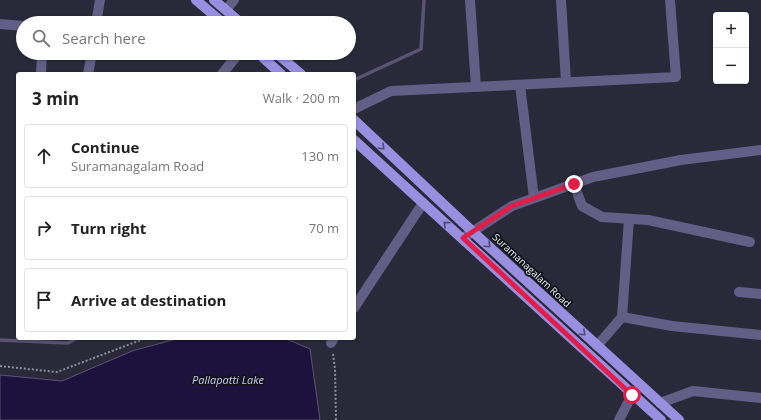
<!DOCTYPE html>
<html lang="en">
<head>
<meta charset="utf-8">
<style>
  body { margin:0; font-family:"Open Sans",sans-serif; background:#f2f2f2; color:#222 }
  .controls { position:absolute; right:12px; top:12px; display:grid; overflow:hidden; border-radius:4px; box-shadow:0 1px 3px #0004 }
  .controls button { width:36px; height:36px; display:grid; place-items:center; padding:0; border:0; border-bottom:1px solid #e0e0e0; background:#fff; color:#222; font:20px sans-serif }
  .stop { position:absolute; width:12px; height:12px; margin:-9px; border:3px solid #e11d48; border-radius:50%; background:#fff }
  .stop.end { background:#e11d48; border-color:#fff; box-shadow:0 1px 4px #0008 }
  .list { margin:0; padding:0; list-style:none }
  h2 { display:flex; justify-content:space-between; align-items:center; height:52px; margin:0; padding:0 16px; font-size:17px }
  h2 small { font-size:13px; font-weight:400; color:#767676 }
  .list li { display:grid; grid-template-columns:26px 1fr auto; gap:12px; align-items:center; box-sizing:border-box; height:64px; margin:0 8px 8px; padding:0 8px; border:1px solid #e0e0e0; border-radius:4px }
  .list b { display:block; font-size:15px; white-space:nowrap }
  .list p { margin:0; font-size:13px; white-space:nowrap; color:#767676 }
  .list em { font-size:13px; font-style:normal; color:#767676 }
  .icon { flex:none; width:22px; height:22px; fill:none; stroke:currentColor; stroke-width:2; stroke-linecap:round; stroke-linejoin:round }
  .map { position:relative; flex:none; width:761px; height:420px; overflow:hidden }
  .search { position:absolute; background:#fff; box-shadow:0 1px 3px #0004; left:16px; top:16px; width:340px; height:44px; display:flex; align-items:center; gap:10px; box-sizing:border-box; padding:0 14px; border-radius:22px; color:#767676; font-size:15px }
  .panel { position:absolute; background:#fff; box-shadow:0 1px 3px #0004; left:16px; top:72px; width:340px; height:268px; border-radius:4px }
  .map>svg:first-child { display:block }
  .water { fill:#1c123d; stroke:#5a5374 }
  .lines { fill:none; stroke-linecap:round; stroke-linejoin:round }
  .stream { stroke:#5a5374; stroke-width:3.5 }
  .path { stroke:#8e8e9b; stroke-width:2; stroke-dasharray:2 2; stroke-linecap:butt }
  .street { stroke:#625e86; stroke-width:10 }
  .primary { stroke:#998fe0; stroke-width:10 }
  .oneway { stroke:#4f4b73 }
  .route { stroke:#e11d48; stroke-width:5 }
  .labels { text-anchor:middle; stroke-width:3.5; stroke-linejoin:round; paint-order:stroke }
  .street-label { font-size:10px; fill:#eaeaf5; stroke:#13131a }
  .water-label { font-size:11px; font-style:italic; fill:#cbc8f7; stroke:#13131a }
</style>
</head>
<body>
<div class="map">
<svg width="761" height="420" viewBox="0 0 761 420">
  <rect width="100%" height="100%" fill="#2a2939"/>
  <polygon class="water" points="180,338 284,338 310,349 320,420 0,420 0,375 62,381 132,351"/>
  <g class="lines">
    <g class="stream">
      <polyline points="354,80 421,49 424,0"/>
      <polyline points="0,340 68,343 77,338"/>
    </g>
    <g class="path">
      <polyline points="333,354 335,369 336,420"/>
      <polyline points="0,366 57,372 146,338"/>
    </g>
    <g class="street">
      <polyline points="470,0 476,87"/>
      <polyline points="561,0 566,82"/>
      <polyline points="226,10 234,0"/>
      <polyline points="96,23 100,0"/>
      <polyline points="0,24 23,26"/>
      <polyline points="41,74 42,53"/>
      <polyline points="88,74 92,53"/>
      <polyline points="222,74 239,53"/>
      <polyline points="520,85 534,198"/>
      <polyline points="354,109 391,91 676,77 670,0"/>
      <polyline points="574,184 582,206 602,217 648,220 750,242"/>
      <polyline points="463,238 512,206 593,177 681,160 761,150"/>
      <polyline points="739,292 761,294"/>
      <polyline points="354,308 423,203"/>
      <polyline points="622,317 629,219"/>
      <polyline points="331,343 334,338"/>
      <polyline points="597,346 622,317 672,326 761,335"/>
      <polyline points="660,403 693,391 761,398"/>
      <polyline points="619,420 632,395"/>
    </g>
    <g class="primary">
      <polyline points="196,0 223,23"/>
      <polyline points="214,0 241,23"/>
      <polyline points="258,53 281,74"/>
      <polyline points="276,53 301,74"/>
      <polyline points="354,120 473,232 679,420"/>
      <polyline points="354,140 661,420"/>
    </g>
  </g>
  <defs><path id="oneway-chevron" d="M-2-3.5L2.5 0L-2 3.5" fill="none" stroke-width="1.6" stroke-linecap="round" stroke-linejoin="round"/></defs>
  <g class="oneway">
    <use href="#oneway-chevron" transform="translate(382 147) rotate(43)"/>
    <use href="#oneway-chevron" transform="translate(446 224) rotate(-138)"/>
    <use href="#oneway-chevron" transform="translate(488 245) rotate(43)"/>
    <use href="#oneway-chevron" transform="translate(583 333) rotate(43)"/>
  </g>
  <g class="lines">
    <polyline class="route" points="574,184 512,206 463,238 632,395"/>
  </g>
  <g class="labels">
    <g class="street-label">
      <text transform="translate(532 270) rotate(43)" y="4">Suramanagalam Road</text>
    </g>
    <g class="water-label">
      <text x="228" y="384">Pallapatti Lake</text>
    </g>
  </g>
</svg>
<div class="controls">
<button>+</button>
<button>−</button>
</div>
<div class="stop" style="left:632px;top:395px"></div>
<div class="stop end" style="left:574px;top:184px"></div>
<div class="search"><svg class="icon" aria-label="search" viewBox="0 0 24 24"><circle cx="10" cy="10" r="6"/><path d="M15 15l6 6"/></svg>Search here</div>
<section class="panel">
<h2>3 min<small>Walk · 200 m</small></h2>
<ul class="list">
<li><svg class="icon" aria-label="ahead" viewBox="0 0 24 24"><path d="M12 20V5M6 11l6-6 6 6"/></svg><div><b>Continue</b><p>Suramanagalam Road</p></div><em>130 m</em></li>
<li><svg class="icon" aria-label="right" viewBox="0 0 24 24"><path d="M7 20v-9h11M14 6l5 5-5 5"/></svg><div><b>Turn right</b></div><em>70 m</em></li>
<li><svg class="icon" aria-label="arrive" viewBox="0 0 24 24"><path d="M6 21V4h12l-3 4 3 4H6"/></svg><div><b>Arrive at destination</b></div></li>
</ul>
</section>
</div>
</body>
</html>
